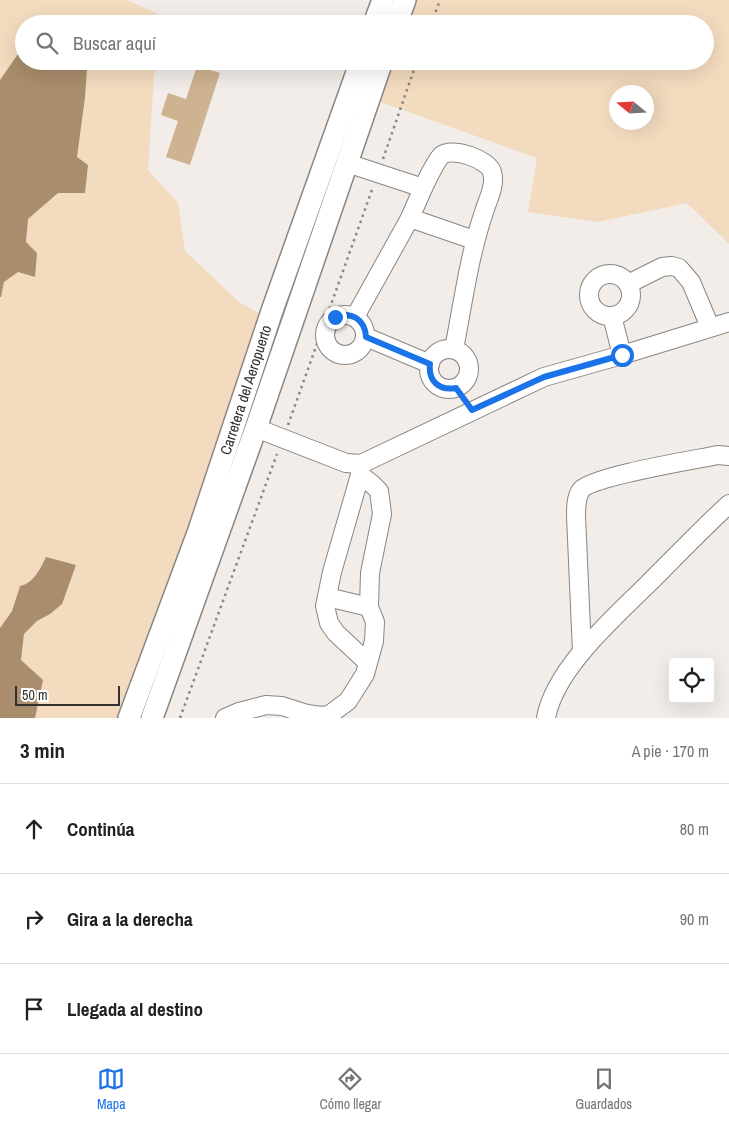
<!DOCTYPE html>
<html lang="es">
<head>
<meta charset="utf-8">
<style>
  body { margin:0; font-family:"Archivo Narrow",sans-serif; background:#f2f2f2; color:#202124 }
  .controls { position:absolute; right:15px; bottom:15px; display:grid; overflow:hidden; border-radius:5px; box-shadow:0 5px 20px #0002 }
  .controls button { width:45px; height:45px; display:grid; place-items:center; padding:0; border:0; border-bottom:1px solid #e0e0e0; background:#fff; color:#202124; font:25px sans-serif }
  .compass { position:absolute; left:609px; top:85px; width:45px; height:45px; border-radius:50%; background:#fff; box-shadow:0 5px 20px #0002; rotate:288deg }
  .scale { position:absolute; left:15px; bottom:12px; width:105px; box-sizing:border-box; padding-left:5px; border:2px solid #32312f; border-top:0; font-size:14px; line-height:18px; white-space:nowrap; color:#32312f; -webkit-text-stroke:4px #fff; paint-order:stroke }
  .stop { position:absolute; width:15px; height:15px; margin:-11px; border:4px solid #1a73e8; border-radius:50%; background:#fff }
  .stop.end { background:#1a73e8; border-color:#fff; box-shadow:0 1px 5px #0008 }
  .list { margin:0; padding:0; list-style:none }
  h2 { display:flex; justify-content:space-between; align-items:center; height:65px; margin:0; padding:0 20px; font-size:21px }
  h2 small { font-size:16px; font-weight:400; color:#757577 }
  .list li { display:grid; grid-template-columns:32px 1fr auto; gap:15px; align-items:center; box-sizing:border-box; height:90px; padding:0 20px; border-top:1px solid #e0e0e0 }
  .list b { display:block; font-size:19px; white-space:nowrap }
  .list em { font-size:16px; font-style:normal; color:#757577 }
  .icon { flex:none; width:28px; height:28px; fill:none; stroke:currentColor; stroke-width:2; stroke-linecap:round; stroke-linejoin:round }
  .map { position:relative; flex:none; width:729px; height:718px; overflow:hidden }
  .search { position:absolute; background:#fff; box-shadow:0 5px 20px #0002; left:15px; right:15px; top:15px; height:55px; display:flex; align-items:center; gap:12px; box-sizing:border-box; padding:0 18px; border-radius:28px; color:#757577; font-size:19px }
  .sheet { height:335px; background:#fff }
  nav { display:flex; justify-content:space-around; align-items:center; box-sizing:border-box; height:70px; border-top:1px solid #e0e0e0; background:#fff; font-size:14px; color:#757577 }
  nav a { display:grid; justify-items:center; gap:2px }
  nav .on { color:#1a73e8 }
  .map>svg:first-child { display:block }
  .green { fill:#f3dbbf; fill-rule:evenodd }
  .water { fill:#a98d6c }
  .building { fill:#cfb28f }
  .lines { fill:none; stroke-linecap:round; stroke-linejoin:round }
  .minor-casing { stroke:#898581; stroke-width:20 }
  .major-casing { stroke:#898581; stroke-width:24 }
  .path { stroke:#8a8784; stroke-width:2.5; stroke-dasharray:2.5 4; stroke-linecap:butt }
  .minor { stroke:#fff; stroke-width:18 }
  .major { stroke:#fff; stroke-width:21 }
  .route { stroke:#1a73e8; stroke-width:6 }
  .labels { text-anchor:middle; stroke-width:4; stroke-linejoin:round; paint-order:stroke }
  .street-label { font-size:15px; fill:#32312f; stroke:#fff }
</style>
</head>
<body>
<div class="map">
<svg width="729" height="718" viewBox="0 0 729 718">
  <rect width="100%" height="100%" fill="#f2ede8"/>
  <g class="green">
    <polygon points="0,0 127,0 158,14 157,24 24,24 24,49 18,54 0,80"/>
    <path d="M394,0h335v244l-42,-41 -89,19 -70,-10 9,-54 -179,-64 13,-33h334v-37h-320zM616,92h30v30h-30z"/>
    <path d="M81,61h74l-7,109 30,33 7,48 54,51 38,21 -141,395h-102l-13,-58 3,-26 13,-13 13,-7 -4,-57c-6,12 -12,26 -26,29l-8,25 -12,17v-331l4,-15 14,-11 17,6 -9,-35 1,-23 31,-26h27l-8,-36 10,-88z"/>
  </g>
  <g class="water">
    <polygon points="24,49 24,61 81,61 87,69 85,97 77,157 88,165 85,193 58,193 28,219 26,242 37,253 35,277 18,272 4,282 1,297 0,297 0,80 18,54"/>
    <path d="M46,557l30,8 -14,39 -12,10 -13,7 -13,13 -3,26 22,20 -8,38h-35v-90l12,-17 8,-25c14,-3 20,-17 26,-29z"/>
  </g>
  <polygon class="building" points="197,66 220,73 190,165 166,157 178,121 161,115 168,93 186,99"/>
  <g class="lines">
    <defs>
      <g id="minor">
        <path d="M347,163l76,25c4,-8 13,-28 19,-33 10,-8 46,4 50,17 4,13 -4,27 -8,40 -15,44 -21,91 -30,137"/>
        <polyline points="410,218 474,240"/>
        <circle cx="610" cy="295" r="21"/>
        <polyline points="628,284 662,267 672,266 679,268 691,282 710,327"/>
        <circle cx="345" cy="335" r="20"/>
        <polyline points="612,316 622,355"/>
        <polyline points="355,317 410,218 423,188"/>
        <polyline points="366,337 430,364"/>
        <circle cx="449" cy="369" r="20"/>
        <polyline points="256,428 346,463 361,464 544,377 622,355 729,322"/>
        <polyline points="361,465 360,475 332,572 325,606 329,623 336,633 367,662"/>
        <polyline points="327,597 369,607"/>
        <path d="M582,652l-6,-136c0,-9 0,-19 5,-26 12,-14 113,-30 137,-35l11,1"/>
        <polyline points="225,718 239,712 266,705 282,706 307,714 321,716 329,715 348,701 365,674 374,641 375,622 369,607 370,573 382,514 379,491 372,484 360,475"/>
        <path d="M546,718c9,-50 69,-101 104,-136 26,-26 52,-53 79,-78"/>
      </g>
      <g id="major">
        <polyline points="374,24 383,0"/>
        <polyline points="396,24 405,0"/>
        <polyline points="129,718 198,533 273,308 361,61"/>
        <polyline points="152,718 256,428 382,61"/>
      </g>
    </defs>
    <use href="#minor" class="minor-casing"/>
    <use href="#major" class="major-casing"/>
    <g class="path">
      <polyline points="431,24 440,0"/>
      <polyline points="383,159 417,61"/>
      <polyline points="288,425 373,187"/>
      <polyline points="180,718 277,454"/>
    </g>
    <use href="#minor" class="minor"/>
    <use href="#major" class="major"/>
  </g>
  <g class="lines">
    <path class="route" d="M335,317c16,-6 30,2 31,20l64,27c-2,17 9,27 26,24l16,22 72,-33 78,-22"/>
  </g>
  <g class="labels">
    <g class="street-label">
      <text transform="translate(246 390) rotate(-72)" y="5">Carretera del Aeropuerto</text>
    </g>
  </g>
</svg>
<div class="controls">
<button><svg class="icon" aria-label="locate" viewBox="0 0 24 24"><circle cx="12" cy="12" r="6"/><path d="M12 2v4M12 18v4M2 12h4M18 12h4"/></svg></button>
</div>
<svg class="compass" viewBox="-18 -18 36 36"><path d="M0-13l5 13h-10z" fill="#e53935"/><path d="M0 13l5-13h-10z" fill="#757577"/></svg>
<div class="scale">50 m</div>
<div class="stop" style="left:622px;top:355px"></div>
<div class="stop end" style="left:335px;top:317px"></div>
<div class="search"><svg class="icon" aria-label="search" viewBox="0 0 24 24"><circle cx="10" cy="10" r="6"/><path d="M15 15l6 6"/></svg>Buscar aquí</div>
</div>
<section class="sheet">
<h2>3 min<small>A pie · 170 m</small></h2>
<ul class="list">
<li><svg class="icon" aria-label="ahead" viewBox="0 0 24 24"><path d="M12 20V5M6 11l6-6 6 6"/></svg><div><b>Continúa</b></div><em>80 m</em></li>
<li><svg class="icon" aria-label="right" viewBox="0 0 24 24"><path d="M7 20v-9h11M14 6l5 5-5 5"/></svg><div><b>Gira a la derecha</b></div><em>90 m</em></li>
<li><svg class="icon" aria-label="arrive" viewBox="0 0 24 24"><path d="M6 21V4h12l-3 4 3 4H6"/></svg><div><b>Llegada al destino</b></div></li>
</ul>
</section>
<nav>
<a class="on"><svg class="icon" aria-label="map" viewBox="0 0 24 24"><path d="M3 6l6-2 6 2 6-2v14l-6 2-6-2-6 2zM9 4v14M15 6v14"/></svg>Mapa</a>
<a><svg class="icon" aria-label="directions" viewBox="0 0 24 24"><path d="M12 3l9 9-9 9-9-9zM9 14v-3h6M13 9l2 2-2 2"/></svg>Cómo llegar</a>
<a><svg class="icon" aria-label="saved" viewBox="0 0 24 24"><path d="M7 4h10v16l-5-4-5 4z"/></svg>Guardados</a>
</nav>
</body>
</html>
